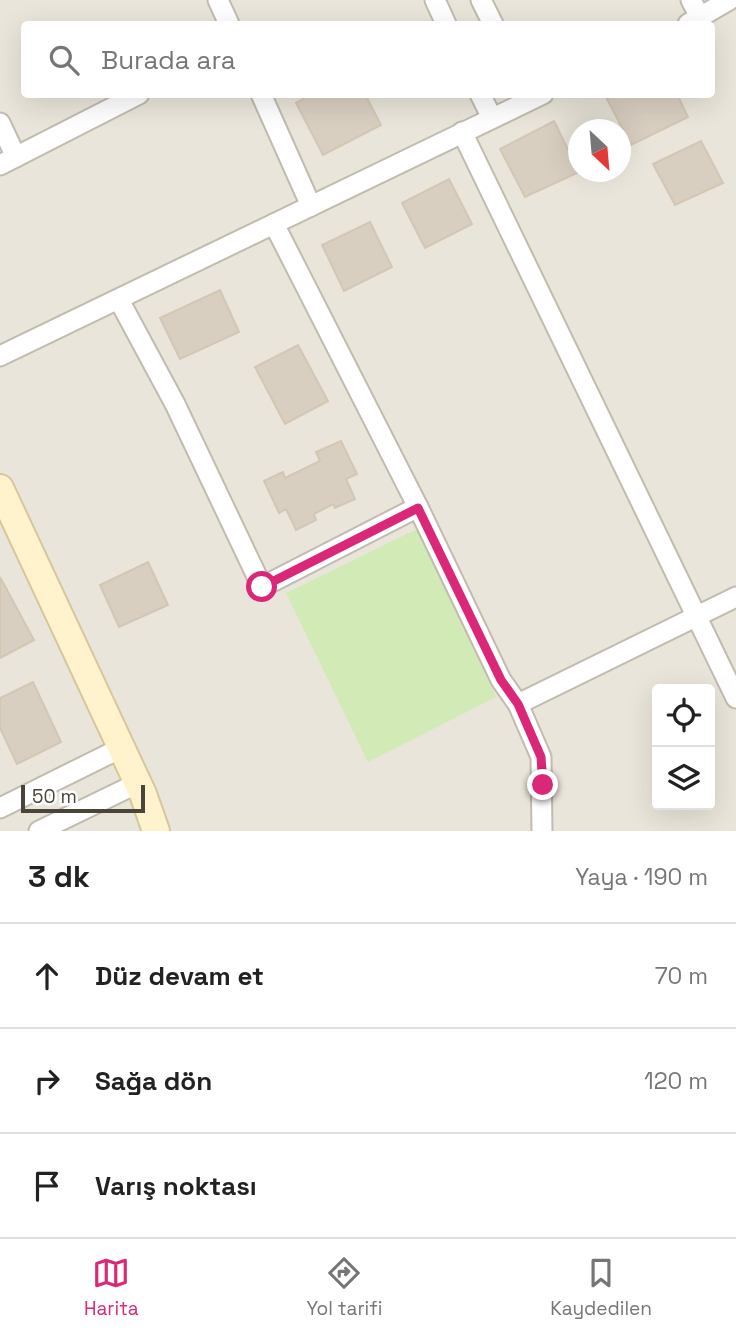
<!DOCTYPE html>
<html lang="tr">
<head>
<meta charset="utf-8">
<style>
  body { margin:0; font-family:"Space Grotesk",sans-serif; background:#f2f2f2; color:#222 }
  .controls { position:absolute; right:21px; bottom:21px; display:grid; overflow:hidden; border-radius:7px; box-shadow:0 7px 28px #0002 }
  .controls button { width:63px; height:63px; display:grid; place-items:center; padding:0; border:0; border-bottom:2px solid #e0e0e0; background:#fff; color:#222; font:35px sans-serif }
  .compass { position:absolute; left:568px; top:119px; width:63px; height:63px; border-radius:50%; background:#fff; box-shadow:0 7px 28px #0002; rotate:154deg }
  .scale { position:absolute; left:21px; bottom:18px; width:124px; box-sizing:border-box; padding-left:7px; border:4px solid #4b4439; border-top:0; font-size:19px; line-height:24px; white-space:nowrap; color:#4b4439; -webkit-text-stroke:5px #fff; paint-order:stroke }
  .stop { position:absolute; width:21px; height:21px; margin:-16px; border:5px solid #db2777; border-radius:50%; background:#fff }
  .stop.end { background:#db2777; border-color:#fff; box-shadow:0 2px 7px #0008 }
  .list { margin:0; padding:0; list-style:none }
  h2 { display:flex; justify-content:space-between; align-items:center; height:91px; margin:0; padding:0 28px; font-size:30px }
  h2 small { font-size:23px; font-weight:400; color:#767676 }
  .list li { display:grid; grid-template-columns:46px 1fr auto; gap:21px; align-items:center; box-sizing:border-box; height:105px; padding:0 28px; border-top:2px solid #e0e0e0 }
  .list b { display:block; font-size:26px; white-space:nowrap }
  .list em { font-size:23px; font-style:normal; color:#767676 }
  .icon { flex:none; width:38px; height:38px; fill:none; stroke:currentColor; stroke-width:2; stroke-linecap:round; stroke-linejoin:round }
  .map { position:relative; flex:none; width:736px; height:831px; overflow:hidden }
  .search { position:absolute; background:#fff; box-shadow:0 7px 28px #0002; left:21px; right:21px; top:21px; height:77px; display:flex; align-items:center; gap:18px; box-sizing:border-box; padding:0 24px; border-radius:7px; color:#767676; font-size:26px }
  .sheet { height:406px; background:#fff }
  nav { display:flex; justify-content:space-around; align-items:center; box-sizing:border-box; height:98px; border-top:2px solid #e0e0e0; background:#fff; font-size:19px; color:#767676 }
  nav a { display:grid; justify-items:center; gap:4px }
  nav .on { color:#db2777 }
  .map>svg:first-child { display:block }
  .residential { fill:#eae5da; fill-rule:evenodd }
  .green { fill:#d2eab5 }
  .building { fill:#d8cfc1; stroke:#d3c7b4; stroke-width:2 }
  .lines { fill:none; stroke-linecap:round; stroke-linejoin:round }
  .street-casing { stroke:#c2bbae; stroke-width:23 }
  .secondary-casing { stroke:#d6c79b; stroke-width:30 }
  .street { stroke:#fff; stroke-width:19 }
  .secondary { stroke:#fff3cd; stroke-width:26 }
  .route { stroke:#db2777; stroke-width:9 }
</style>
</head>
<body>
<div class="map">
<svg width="736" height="831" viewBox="0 0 736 831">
  <rect width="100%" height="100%" fill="#f6f3ec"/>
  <path class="residential" d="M0,0h736v831h-736zM24,24h688v70h-688zM578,130h42v42h-42zM657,689h53v116h-53z"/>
  <polygon class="green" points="417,529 496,697 368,762 286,593"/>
  <g class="building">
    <polygon points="312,94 365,94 381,125 323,155 296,103"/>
    <polygon points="611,94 677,94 688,117 631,145 606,97"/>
    <polygon points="554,121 579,172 525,197 500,149"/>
    <polygon points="701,141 723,183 675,205 653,164"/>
    <polygon points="449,179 472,224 425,248 402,203"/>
    <polygon points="370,222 392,267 344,291 322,245"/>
    <polygon points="220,290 239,332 180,359 160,318"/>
    <polygon points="298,345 328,401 285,424 255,367"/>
    <polygon points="341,441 357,474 346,479 355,499 335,508 333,504 314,514 316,520 296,530 286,509 279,513 264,481 283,472 285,478 320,461 316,452"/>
    <polygon points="148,562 168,605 119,627 100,585"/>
    <polygon points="0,577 34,640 0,658"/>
    <polygon points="33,682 61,742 17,764 0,728 0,698"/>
  </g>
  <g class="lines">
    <defs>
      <g id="street">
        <polyline points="218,0 229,24"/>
        <polyline points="435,0 446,24"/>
        <polyline points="481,0 493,24"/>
        <polyline points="691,0 700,17"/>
        <polyline points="688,24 729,0"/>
        <polyline points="261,94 311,206"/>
        <polyline points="480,94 492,118"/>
        <polyline points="0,123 16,157"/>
        <polyline points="462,132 736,698"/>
        <polyline points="0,165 139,94"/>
        <polyline points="274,224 418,507 501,680 518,704 541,757 542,831"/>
        <polyline points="119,300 175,404 262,587 418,507"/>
        <polyline points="0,356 543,94"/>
        <polyline points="518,704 736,597"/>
        <polyline points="0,808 121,748"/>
        <polyline points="39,831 138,783"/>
      </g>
      <polyline id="secondary" points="0,488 143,794 156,831"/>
    </defs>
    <use href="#street" class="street-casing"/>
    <use href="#secondary" class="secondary-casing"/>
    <use href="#street" class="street"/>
    <use href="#secondary" class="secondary"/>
  </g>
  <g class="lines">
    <polyline class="route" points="262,587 418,508 501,680 518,704 541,757 543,785"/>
  </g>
</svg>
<div class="controls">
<button><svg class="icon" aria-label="locate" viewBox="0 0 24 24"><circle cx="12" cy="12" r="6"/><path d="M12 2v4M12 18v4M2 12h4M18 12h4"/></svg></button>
<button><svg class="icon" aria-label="layers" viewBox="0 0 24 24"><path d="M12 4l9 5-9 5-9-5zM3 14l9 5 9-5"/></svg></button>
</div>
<svg class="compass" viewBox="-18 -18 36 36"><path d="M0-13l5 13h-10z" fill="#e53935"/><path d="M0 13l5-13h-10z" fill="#767676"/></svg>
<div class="scale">50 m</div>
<div class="stop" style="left:262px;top:587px"></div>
<div class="stop end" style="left:543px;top:785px"></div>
<div class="search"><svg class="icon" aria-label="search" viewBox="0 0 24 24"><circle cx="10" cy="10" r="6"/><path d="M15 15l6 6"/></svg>Burada ara</div>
</div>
<section class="sheet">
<h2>3 dk<small>Yaya · 190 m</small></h2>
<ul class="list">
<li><svg class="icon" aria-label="ahead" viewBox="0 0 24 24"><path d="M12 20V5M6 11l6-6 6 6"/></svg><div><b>Düz devam et</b></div><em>70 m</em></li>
<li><svg class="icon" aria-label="right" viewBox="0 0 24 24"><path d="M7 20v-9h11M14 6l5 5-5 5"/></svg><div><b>Sağa dön</b></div><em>120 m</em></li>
<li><svg class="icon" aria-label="arrive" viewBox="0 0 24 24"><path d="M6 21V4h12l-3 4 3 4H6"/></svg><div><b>Varış noktası</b></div></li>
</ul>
</section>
<nav>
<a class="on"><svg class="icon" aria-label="map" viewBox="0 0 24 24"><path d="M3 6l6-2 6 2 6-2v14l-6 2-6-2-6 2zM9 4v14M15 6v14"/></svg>Harita</a>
<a><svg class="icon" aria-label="directions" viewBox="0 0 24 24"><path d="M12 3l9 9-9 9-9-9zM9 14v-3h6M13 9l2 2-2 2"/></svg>Yol tarifi</a>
<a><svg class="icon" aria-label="saved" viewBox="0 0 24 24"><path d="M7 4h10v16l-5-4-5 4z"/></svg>Kaydedilen</a>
</nav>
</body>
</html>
